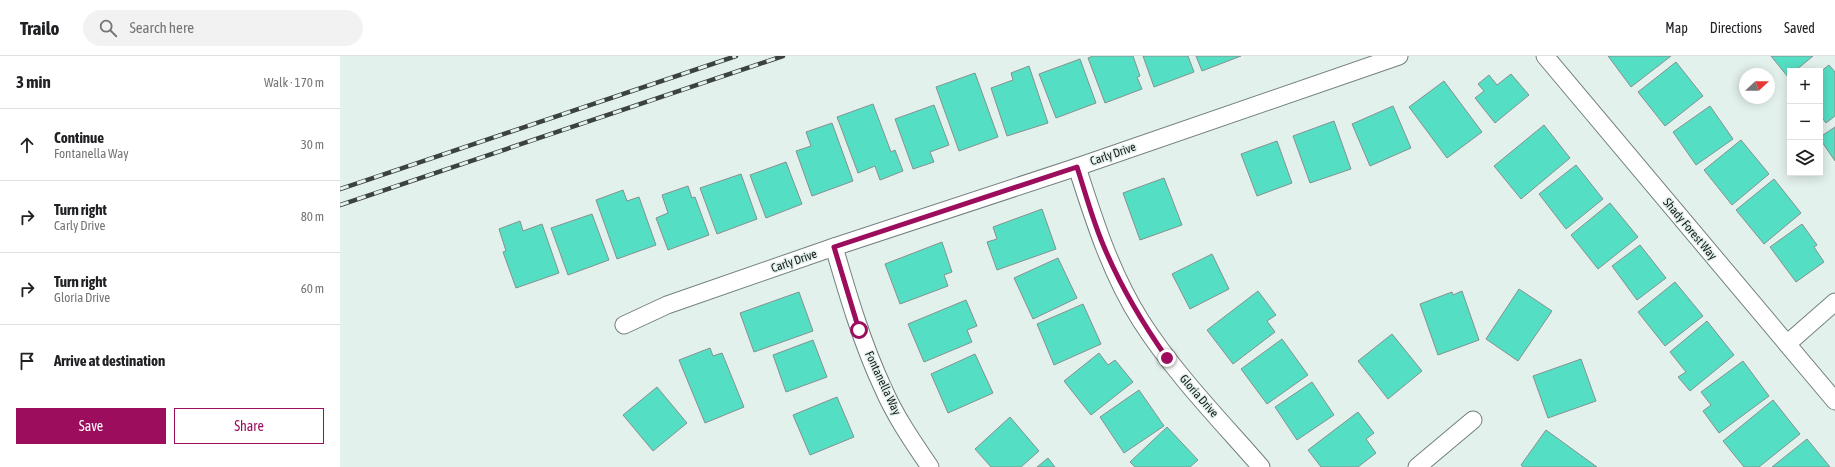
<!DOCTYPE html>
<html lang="en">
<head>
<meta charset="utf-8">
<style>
  body { margin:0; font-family:"Asap Condensed",sans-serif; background:#f2f2f2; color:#202124 }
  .controls { position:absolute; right:12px; top:12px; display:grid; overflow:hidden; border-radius:0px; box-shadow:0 2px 10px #0003 }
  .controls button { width:36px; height:36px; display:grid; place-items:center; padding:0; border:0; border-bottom:1px solid #e0e0e0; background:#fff; color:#202124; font:20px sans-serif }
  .compass { position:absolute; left:1399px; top:12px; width:36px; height:36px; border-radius:50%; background:#fff; box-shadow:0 2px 10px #0003; rotate:68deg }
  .stop { position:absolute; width:12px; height:12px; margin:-9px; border:3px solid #9c0e5d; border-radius:50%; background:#fff }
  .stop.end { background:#9c0e5d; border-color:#fff; box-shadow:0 1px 4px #0008 }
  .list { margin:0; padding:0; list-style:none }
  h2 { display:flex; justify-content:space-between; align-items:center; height:52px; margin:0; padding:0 16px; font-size:17px }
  h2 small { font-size:13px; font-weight:400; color:#757577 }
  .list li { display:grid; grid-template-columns:26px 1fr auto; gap:12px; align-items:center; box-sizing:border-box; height:72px; padding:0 16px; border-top:1px solid #e0e0e0 }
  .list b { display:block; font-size:15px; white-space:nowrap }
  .list p { margin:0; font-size:13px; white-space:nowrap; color:#757577 }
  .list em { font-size:13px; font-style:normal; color:#757577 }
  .actions { display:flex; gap:8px; padding:12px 16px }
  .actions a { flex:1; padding:9px 0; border:1px solid #9c0e5d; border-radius:0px; text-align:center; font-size:14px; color:#9c0e5d }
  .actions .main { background:#9c0e5d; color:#fff }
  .icon { flex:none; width:22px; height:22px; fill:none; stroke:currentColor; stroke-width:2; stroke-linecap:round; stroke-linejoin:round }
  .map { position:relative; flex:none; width:1495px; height:411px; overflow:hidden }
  header { display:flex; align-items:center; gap:24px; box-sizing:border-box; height:56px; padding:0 20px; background:#fff; border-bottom:1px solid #e0e0e0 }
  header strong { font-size:19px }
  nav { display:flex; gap:22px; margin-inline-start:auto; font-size:14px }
  .search { width:280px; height:36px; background:#f2f2f2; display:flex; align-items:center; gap:10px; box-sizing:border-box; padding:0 14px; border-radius:22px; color:#757577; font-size:15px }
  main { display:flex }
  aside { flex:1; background:#fff }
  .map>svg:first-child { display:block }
  .building { fill:#54dec3; stroke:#85928f }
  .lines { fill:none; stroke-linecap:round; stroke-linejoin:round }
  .street-casing { stroke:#73807d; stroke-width:19 }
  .street { stroke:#fff; stroke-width:17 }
  .rail-casing { stroke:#3b4240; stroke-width:4.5 }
  .rail { stroke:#e3f1ed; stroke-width:3; stroke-dasharray:9; stroke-linecap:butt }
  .route { stroke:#9c0e5d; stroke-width:5 }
  .labels { text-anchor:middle; stroke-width:3; stroke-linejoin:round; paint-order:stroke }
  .street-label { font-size:12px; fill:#141918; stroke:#e3f1ed }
</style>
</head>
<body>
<header>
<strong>Trailo</strong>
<div class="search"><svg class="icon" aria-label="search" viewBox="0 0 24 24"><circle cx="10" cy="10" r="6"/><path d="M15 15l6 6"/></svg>Search here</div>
<nav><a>Map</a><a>Directions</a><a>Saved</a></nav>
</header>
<main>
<aside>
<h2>3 min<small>Walk · 170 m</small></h2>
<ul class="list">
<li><svg class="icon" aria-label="ahead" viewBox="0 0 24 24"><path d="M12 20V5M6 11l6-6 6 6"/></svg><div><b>Continue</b><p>Fontanella Way</p></div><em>30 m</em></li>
<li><svg class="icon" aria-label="right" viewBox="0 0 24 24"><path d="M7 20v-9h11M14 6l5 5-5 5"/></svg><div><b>Turn right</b><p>Carly Drive</p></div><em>80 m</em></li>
<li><svg class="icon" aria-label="right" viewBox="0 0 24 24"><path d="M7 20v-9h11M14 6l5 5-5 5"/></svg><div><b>Turn right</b><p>Gloria Drive</p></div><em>60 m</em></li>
<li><svg class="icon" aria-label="arrive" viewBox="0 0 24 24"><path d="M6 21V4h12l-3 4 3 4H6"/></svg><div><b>Arrive at destination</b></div></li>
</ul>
<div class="actions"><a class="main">Save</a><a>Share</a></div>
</aside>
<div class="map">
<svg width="1495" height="411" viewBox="0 0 1495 411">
  <rect width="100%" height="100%" fill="#e3f1ed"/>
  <g class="building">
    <polygon points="753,0 793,0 800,20 797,21 802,33 765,47 748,2"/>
    <polygon points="803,0 848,0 854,16 814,31"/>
    <polygon points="856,0 901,0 862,15"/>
    <polygon points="1268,0 1331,0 1291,31"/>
    <polygon points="1431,0 1473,0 1455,15 1450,15 1450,19 1448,21"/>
    <polygon points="740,3 756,47 716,62 699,18"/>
    <polygon points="1336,6 1363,40 1325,70 1298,36"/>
    <polygon points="1489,9 1495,16 1495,60 1486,67 1480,59 1480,16"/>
    <polygon points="689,10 708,67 667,80 651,32 673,24 671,17"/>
    <polygon points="635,17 658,81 619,95 596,31"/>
    <polygon points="1171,18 1189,39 1155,67 1135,42 1144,35 1138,28 1149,19 1157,29"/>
    <polygon points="1104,25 1142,76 1107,102 1069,51"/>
    <polygon points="533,48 551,96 555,94 563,115 540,124 535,110 518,117 497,61"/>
    <polygon points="594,49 609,89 590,96 594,106 573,113 555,63"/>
    <polygon points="1053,50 1071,92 1030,110 1012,68"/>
    <polygon points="1370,50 1393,83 1356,109 1333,76"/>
    <polygon points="994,65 1011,113 970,127 953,80"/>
    <polygon points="492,67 513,125 472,140 456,95 471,90 466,76"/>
    <polygon points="1204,69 1230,102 1181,143 1154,110"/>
    <polygon points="1495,71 1495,105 1480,83 1480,81"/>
    <polygon points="1401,84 1429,118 1392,149 1364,114"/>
    <polygon points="937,85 952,127 917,140 901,98"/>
    <polygon points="446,106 462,148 426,162 410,119"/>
    <polygon points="1236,109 1263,143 1226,173 1199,138"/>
    <polygon points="401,118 417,163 377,178 360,132"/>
    <polygon points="824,122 842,169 800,184 783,137"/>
    <polygon points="1434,123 1461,157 1424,188 1396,154"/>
    <polygon points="348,130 352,142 355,141 369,179 328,194 316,162 328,157 322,139"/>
    <polygon points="283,134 287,145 299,141 316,189 277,203 256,144"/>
    <polygon points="1270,147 1298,181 1258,213 1231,179"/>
    <polygon points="702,153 716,193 657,214 647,186 657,183 653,171"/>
    <polygon points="252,158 269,204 228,219 211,172"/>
    <polygon points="180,165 183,175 202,168 219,217 176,232 163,196 166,195 159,173"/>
    <polygon points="1462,168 1477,189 1474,191 1484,206 1456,226 1430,191"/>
    <polygon points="602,186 612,216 604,219 608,230 560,248 545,208"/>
    <polygon points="1300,189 1326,222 1297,244 1272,210"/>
    <polygon points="872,198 889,233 850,253 832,218"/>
    <polygon points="718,202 737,242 693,263 674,222"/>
    <polygon points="1335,226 1363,260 1325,290 1298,256"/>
    <polygon points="1179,233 1212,255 1178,305 1146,283"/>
    <polygon points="918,235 936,259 927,265 935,276 893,308 867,274"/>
    <polygon points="1122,235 1139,284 1098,299 1080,248 1112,236 1113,239"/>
    <polygon points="459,236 473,275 414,296 400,257"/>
    <polygon points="626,244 637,270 627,274 632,286 584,306 568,268"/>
    <polygon points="743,248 761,288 714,309 697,268"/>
    <polygon points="1367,265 1394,299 1350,335 1338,321 1346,316 1330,296"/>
    <polygon points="1052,278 1082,315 1048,343 1018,305"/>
    <polygon points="942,283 968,319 927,348 901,313"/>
    <polygon points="473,284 487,321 446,336 433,299"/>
    <polygon points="370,292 373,300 382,297 404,351 365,367 339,304"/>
    <polygon points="759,297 768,309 775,304 793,326 751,359 724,325"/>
    <polygon points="635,298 653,337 608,357 591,318"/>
    <polygon points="1241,303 1256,345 1208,362 1193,320"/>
    <polygon points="1403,305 1429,340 1379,377 1363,355 1371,349 1361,336"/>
    <polygon points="972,326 994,359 957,384 935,351"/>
    <polygon points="317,331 347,367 313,395 283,359"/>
    <polygon points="799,334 824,370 784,397 760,361"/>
    <polygon points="497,341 514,381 470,399 453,359"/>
    <polygon points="1433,344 1460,378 1419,411 1404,411 1383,385"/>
    <polygon points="1018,356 1034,377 1026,383 1036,397 1018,411 981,411 968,394"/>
    <polygon points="670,361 699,395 681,411 651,411 635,393"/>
    <polygon points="827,371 858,404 850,411 795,411 790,406"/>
    <polygon points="1206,374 1257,411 1183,411 1181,409"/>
    <polygon points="1467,383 1490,411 1432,411"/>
    <polygon points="708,402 715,411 697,411"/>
  </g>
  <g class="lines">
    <defs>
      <g id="street">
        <polyline points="1205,0 1495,345"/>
        <path d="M737,111c17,53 34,107 64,154 34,53 79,99 120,146"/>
        <path d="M494,191c14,48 28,96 49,141 12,28 30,54 47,79"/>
        <polyline points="284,269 327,249 494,191 737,111 1059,0"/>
        <polyline points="1447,288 1495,246"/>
        <polyline points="1077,411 1133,364"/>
      </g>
    </defs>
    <use href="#street" class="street-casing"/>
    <use href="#street" class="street"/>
    <defs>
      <g id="rail">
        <polyline points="0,133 396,0"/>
        <polyline points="0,149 443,0"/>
      </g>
    </defs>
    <use href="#rail" class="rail-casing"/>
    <use href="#rail" class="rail"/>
  </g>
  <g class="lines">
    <path class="route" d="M519,274l-25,-83 243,-80c8,25 15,51 25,75 17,42 39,79 65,116"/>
  </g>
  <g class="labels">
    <g class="street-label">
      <text transform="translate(773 98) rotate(-19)" y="4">Carly Drive</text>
      <text transform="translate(1350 173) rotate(50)" y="4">Shady Forest Way</text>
      <text transform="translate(454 205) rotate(-19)" y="4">Carly Drive</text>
      <text transform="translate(543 327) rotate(65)" y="4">Fontanella Way</text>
      <text transform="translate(859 340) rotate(49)" y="4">Gloria Drive</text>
    </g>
  </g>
</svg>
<div class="controls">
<button>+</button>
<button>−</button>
<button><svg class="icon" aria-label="layers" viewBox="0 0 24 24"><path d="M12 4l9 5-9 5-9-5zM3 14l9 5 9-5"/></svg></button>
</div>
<svg class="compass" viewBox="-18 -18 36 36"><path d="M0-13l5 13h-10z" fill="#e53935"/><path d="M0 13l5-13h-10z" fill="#757577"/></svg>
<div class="stop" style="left:519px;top:274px"></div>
<div class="stop end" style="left:827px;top:302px"></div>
</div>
</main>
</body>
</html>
